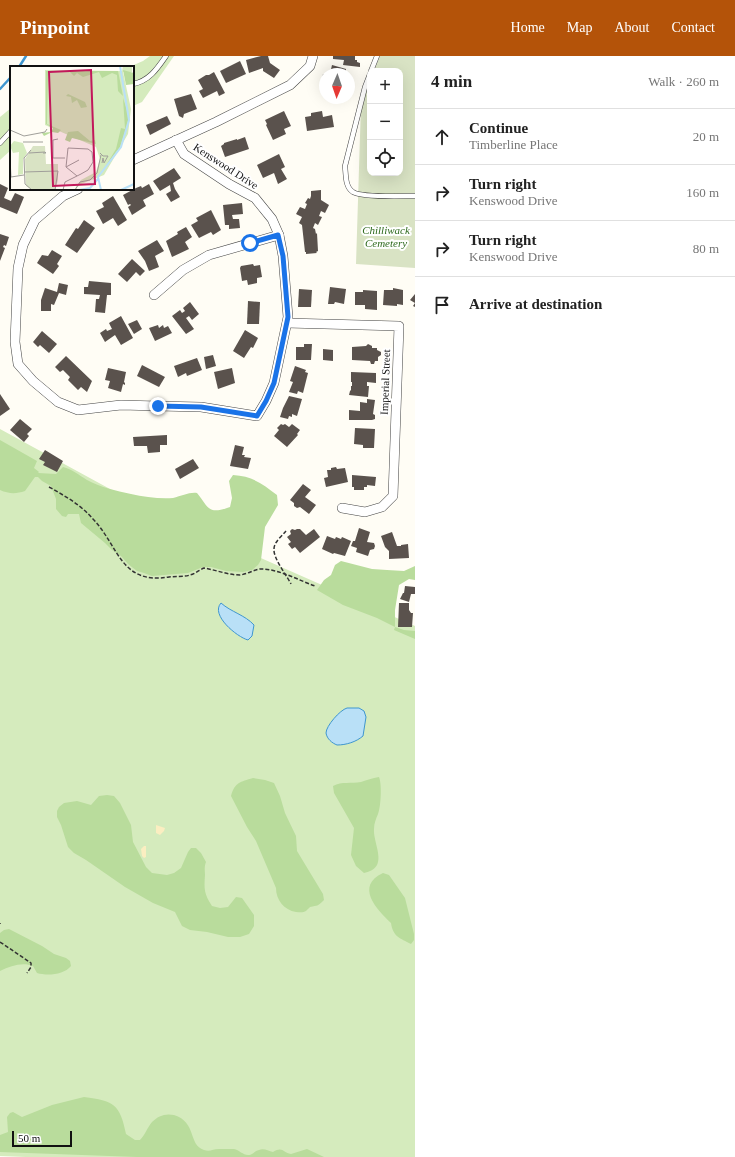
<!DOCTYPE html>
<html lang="en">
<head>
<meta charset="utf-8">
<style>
  body { margin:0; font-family:Georgia,serif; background:#f2f2f2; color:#222 }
  .controls { position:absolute; right:12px; top:12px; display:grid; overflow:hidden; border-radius:8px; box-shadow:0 4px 16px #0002 }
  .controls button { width:36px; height:36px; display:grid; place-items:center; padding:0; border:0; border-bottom:1px solid #e0e0e0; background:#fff; color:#222; font:20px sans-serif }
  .compass { position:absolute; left:319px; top:12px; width:36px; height:36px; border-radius:50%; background:#fff; box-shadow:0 4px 16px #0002; rotate:182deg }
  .scale { position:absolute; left:12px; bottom:10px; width:60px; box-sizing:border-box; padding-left:4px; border:2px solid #111; border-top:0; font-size:11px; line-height:14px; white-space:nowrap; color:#111; -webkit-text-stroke:3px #fff; paint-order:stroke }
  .stop { position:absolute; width:12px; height:12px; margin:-9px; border:3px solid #1a73e8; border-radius:50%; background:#fff }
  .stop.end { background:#1a73e8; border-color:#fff; box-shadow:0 1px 4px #0008 }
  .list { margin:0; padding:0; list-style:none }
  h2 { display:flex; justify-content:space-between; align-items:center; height:52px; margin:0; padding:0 16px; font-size:17px }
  h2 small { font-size:13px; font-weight:400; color:#767676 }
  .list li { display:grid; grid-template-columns:26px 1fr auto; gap:12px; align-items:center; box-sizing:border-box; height:56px; padding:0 16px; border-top:1px solid #e0e0e0 }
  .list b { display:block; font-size:15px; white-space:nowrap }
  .list p { margin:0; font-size:13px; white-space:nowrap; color:#767676 }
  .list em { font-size:13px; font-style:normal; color:#767676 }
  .icon { flex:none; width:22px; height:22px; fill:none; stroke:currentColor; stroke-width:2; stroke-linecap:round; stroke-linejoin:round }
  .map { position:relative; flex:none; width:415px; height:1101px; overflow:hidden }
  header { display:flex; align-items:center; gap:24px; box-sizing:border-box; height:56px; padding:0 20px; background:#b45309; color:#fff }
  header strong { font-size:19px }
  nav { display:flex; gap:22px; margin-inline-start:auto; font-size:14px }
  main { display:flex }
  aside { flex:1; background:#fff }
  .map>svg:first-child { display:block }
  .green { fill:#d5ebbd }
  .forest { fill:#b9dc9c }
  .sand { fill:#fbeec1 }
  .cemetery { fill:#d9e3c4 }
  .water { fill:#b9e0f7; stroke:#3f96cf }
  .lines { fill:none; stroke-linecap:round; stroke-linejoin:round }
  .stream { stroke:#3f96cf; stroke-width:2.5 }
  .building { fill:#5a524d }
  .service-casing { stroke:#444; stroke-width:5.5 }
  .minor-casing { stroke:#444; stroke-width:10 }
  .path { stroke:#333; stroke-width:1.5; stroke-dasharray:4 2; stroke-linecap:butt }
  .service { stroke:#fff; stroke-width:4.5 }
  .minor { stroke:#fff; stroke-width:9 }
  .route { stroke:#1a73e8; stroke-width:5 }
  .labels { text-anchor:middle; stroke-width:4; stroke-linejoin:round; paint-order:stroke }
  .street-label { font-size:11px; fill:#111; stroke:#fff }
  .park-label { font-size:11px; font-style:italic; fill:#2f6b1f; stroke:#fff }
  .inset-river { fill:none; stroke:#b9e0f7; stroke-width:2 }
  .inset-road { fill:none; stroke:#a09f9a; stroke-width:1 }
  .view { fill:#c2185b; fill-opacity:0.15; stroke:#c2185b; stroke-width:2 }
  .inset-edge { fill:none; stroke:#111; stroke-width:2 }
</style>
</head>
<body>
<header>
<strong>Pinpoint</strong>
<nav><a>Home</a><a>Map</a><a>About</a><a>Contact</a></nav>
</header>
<main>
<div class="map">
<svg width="415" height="1101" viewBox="0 0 415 1101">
  <rect width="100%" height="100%" fill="#fffdf5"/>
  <g class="green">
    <polygon points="150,0 174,0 142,46 133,50 133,11 129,11 143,5"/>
    <polygon points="11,52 11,94 0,104 0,61"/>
    <polygon points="0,373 154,457 218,483 415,570 415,1101 26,1101 0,1100"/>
  </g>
  <g class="forest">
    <path d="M0,384l37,21 -3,7 5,4 -1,1 18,1 7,-7c9,2 16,8 24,13 13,7 29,11 44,14 13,3 29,5 42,4 9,-2 16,-6 24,-5 12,15 11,22 33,14l2,-9 -3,-17 4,-6c19,1 30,9 44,20l1,10 -13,22 -4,33 -3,5 -6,5 -9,2 -17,-1 -15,-4h-8l-15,6 -36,3 -8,-3 -7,-2 -9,-7 -7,-8 -9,-6 -7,-7 -24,-20 -2,-9h-11l-2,3 -4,-1 -6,-7v-10l-5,-13 -9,-5 -4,-4h-3l-10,14c-9,3 -16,3 -25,-1z"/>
    <polygon points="341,505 372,513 387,514 404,515 415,510 415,524 409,523 399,529 395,554 395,571 404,574 415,575 415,583 394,574 395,571 377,562 343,549 317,534 324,524 331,519 335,509"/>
    <path d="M379,721c3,7 2,30 -1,37 -2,5 -4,9 -4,15 -1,10 8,27 3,36 -3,5 -8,7 -13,8l-8,-7 -5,-11 3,-27 -20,-35 -1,-7c9,-5 18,-2 28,-4 6,-2 11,-4 18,-5z"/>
    <path d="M253,722l12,2 9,3 6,13 5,17 11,23 1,15 26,43 1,6c-7,7 -6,5 -14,7 -1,1 -3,3 -4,4 -3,2 -7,1 -10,1 -12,-2 -20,-12 -20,-24l-20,-47 -9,-14 -16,-31c4,-14 9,-14 22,-18z"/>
    <path d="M107,739l7,1 6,7 11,22 2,17 13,25 6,6 15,2 7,-2 7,-5 7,-16 3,-4h5l5,5 5,9c-2,5 -1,8 -1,13 -1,14 -1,19 7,31l8,2 8,-1 8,-10 6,1 12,17v11l-5,8 -9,3h-12l-21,-5 -17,-2 -8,-4 -7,-14 -22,-9 -28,-16 -39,-27 -12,-7 -6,-6 -7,-22 -4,-8v-6l2,-4 5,-4 13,-2 14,4 8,-9z"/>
    <path d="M383,817l6,2 16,23 9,36v6l-3,4c-11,-6 -18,-7 -20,-21 -15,-14 -36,-37 -8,-50z"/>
    <path d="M9,873l33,17 12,8 12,4 4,3 1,5c-7,9 -24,10 -34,7l-4,-7c-11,-4 -22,0 -33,5v-38l4,-3z"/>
    <path d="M84,1041c30,4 36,7 42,37l9,6h5c5,-5 7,-12 12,-18 6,-6 13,-9 22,-7 23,7 14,30 30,35 6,2 9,-1 15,-1 5,0 10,0 15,0 5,1 9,6 14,6 5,0 6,-4 11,-5 5,-2 9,1 14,2 10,-6 10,1 18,2l16,-5 17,8h-187l-137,-5v-17l8,-3 -1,-15 3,-4 3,-1 9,5 30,-12z"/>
  </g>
  <g class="sand">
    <polygon points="156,769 165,772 164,775 160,779 156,777"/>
    <polygon points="144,790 146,790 146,801 144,802 142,800 141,793"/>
  </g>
  <polygon class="cemetery" points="380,0 415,0 415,212 356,208 361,48 370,25 370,117 400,117 400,15 374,15"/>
  <g class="water">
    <path d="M221,547c10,9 24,12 33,22l-2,11 -4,4c-11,-3 -38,-25 -27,-37z"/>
    <path d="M353,652h6l5,3 2,6 -3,19c-7,6 -17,9 -26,9 -5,-2 -10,-6 -11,-12 0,-7 14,-23 21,-25 2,0 4,0 6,0z"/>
  </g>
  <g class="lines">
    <g class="stream">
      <polyline points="19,11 26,0"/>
      <polyline points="0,33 11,21"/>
    </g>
  </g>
  <g class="building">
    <polygon points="261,0 268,0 270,7 280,14 274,22 263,15 263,12 249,17 246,4"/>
    <polygon points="333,0 355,0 355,4 357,4 357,6 360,7 360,11 343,9 344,4 333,3"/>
    <polygon points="240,5 246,18 226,27 220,15"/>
    <polygon points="332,9 346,13 345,18 330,18"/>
    <polygon points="214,16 225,37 219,40 217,35 203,42 199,35 203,33 198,24 206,19 209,19"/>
    <polygon points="323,18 325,19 325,30 321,29"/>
    <polygon points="191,38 197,53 184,58 183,62 179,60 174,43"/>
    <polygon points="284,55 291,70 284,73 286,78 273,84 266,69 267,68 265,64"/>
    <polygon points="322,55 323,61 332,59 334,71 307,75 305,61 311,60 311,57"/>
    <polygon points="167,60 171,68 150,79 146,69"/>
    <polygon points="245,81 249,93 225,101 221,90 224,88 224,87 237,83 237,84"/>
    <polygon points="279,98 285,111 281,113 287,123 278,128 274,117 263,122 257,109"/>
    <polygon points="174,112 181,122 173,127 175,133 180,141 171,146 166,138 171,135 170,129 160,135 153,125"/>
    <polygon points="0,128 8,132 4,142 11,145 15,137 24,141 17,158 0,151"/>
    <polygon points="149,128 154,138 143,144 146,150 132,159 128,151 131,149 130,148 128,149 123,139 136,132 141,130 142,132"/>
    <polygon points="321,134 321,144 329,149 325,157 321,155 319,160 322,161 318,169 315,167 313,172 315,173 316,178 317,177 318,195 316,196 317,197 306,198 306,196 305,196 302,169 299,167 302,161 296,158 300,151 305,153 307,148 305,147 308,142 310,143 311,140 311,135"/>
    <polygon points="113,140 127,164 118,170 113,162 103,168 96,155 104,151 102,147"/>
    <polygon points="242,147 243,158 232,159 233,163 239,163 240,172 229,173 229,169 225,169 223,149"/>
    <polygon points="211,154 221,174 213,179 211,176 199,182 191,169 198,165 196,162"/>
    <polygon points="84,164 95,172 77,197 65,189 76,172 78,173"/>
    <polygon points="186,171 192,181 185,186 189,193 172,201 166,185 178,178 177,176"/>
    <polygon points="0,178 9,181 6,190 4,189 3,191 5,192 0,205"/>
    <polygon points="157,184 164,195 155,200 159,211 149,215 145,205 138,195"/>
    <polygon points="52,194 62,200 57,208 59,210 53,218 37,207 42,199 48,200"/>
    <polygon points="132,203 145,215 140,220 136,216 127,226 118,218"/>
    <polygon points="253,208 254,210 260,209 262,221 257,222 257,227 248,229 247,224 242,225 240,212 241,210"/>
    <polygon points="89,225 111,227 111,239 107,239 105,257 95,256 96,243 99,243 100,239 84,238 84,231 88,231"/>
    <polygon points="59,227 68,229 66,239 59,237 54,249 51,248 51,255 41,255 41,244 45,232 57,236"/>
    <polygon points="330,231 346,233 344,248 335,246 334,248 328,248"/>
    <polygon points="393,232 403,234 403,249 397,248 397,250 383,249 384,234 393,234"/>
    <polygon points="299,233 312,234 311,251 298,251"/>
    <polygon points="363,234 377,235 377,254 365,253 365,249 355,249 355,236 363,236"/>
    <polygon points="415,238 415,251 413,250 415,247 410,244"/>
    <polygon points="248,245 260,246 259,268 247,268"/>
    <polygon points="190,246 199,258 192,264 189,260 186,262 194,273 186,278 172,260 180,254 182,257 185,255 183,252"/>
    <polygon points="121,260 133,282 121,289 115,279 105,286 100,277 106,273 107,275 112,273 109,267"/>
    <polygon points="137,264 142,273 134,278 128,268"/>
    <polygon points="158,269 159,272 163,269 164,272 168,270 172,277 155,285 149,272"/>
    <polygon points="245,274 258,282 253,292 251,291 244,302 233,295"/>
    <polygon points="42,275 57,288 49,297 40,289 38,291 33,286"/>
    <polygon points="304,288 312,288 311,304 296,304 296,291 304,291"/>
    <polygon points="368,288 372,290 372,292 377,292 377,294 381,296 381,299 378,301 378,305 375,305 374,308 371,308 370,305 352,304 352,291 366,290"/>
    <polygon points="323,293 333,294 333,305 323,304"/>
    <polygon points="213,299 216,310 206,313 204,301"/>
    <polygon points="66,300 92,325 87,336 81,331 78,334 68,324 70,321 63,314 60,316 55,311"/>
    <polygon points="197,302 202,314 187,320 186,317 178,321 174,310"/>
    <polygon points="142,309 165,321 159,331 137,320"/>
    <polygon points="295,310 306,314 305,316 308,317 303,337 298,335 297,338 289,336 293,326 290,325"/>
    <polygon points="108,312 126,316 124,326 125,327 125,329 123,328 121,336 108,332 110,325 105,324"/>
    <polygon points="232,312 235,327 218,333 214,316"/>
    <polygon points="351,316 376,317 376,327 367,326 367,330 369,330 368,341 349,339 350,335 351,334 351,330 352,330 352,326 351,326"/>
    <polygon points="0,338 10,353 0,360"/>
    <polygon points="289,340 302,343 297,360 292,358 292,361 289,360 288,363 280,361 283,352"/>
    <polygon points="367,343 375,344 373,358 375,359 375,363 372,364 349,364 349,354 360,355 360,346 367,347"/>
    <polygon points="20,363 32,373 27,378 29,380 24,386 10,374"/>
    <polygon points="281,368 283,369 285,368 289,371 292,368 300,374 297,378 298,379 287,391 274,380 279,374 277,372"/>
    <polygon points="355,372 375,373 374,392 363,392 363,389 354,388"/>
    <polygon points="167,379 167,389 160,389 160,396 148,397 147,390 134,390 133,381"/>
    <polygon points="235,389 244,391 242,399 245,399 244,401 251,402 248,413 230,410"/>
    <polygon points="45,394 63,405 57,416 43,409 45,406 39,403"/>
    <polygon points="193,403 199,412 180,423 175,413"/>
    <polygon points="336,411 337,413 345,412 348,426 326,431 324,422 328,421 327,414 331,414 331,412"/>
    <polygon points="352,419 376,421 375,430 367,429 367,431 364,431 364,434 354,434 354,431 352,431"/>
    <polygon points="303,428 311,434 305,441 316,449 309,458 300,451 297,452 294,450 294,447 290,444"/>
    <polygon points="359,472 370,476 367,486 374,487 375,490 374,493 370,494 368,500 356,496 357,492 351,490 353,485 355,485"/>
    <polygon points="292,473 295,474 297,473 300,473 306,479 314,473 320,481 300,497 295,491 292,493 288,488 291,486 287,481 291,478 290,475"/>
    <polygon points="392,476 397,490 401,490 401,489 408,488 409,502 389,503 389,495 385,491 381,480"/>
    <polygon points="327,480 335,483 336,481 341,483 342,481 351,485 345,500 334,497 333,498 322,493"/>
    <polygon points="405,530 415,531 415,538 411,538 409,546 400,543 403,537 404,537"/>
    <polygon points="399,547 409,547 409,554 411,557 413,557 412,571 398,571"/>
  </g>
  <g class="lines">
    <defs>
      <g id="service">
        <polyline points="371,15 377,0"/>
        <path d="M370,18l-5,13 -20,79c1,9 0,21 8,26 9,6 50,4 62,4"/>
        <path d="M133,28c16,-3 24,-15 33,-28"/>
        <polyline points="0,87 11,75"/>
      </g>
      <g id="minor">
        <polyline points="133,104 216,66 290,29 310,10 313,0"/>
        <polyline points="78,133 63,140 35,164 23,189 18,212 15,286 18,308 33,325 58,346 78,354 121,349 158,350 201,351 257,360 266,345 274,327 288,261 283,200 279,179 272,163 255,142 229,128 184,98 176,84"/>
        <polyline points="154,239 183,214 209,199 279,179"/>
        <polyline points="287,267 399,270 393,440 382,451 365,456 342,452"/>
      </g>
    </defs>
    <use href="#service" class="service-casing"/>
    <use href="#minor" class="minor-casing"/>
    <g class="path">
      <path d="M49,431c16,9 32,18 44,32 26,27 27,66 76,58 7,-1 15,0 21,-2 5,-1 9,-5 14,-7 12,2 24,7 36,7 8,-1 15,-6 21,-6 18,0 37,11 54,17"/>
      <path d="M286,475c-4,5 -12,11 -12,18 -1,9 13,27 17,35"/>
      <polyline points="0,867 0,868"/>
      <polyline points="0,886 31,907 31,911 27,917"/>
    </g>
    <use href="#service" class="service"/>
    <use href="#minor" class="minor"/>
  </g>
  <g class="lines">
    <polyline class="route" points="158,350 201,351 257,360 266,345 274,327 288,261 283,200 278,179 250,187"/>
  </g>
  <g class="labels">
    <g class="street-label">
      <text transform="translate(226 110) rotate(33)" y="4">Kenswood Drive</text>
      <text transform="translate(385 326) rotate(-88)" y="4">Imperial Street</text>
    </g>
    <g class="park-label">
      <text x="386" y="178">Chilliwack<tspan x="386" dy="13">Cemetery</tspan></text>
    </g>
  </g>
  <g transform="translate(10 10)">
    <rect width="124" height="124" fill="#fffdf5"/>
    <path d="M113,0h9v6h-9l8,37 -3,25 -24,41 -23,9 -7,6 7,-10 15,-8 4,-13 -4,-12 -51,-22v-55l77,1zM4,75l9,2 4,10 -4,6v15l-5,1 1,-23 -6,1 -3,-7z" fill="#d5ebbd"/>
    <path d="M113,4l11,3v11l-8,1zM36,5h72l5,25 -5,-5 -1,-16 -5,-2 -10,5 -3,-6 -16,5 -6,-4 -3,3 -4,-4h-22l-1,52 14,6 -3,3 -6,-1 -8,4 -2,-3 9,-1 2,-4 -7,-4zM58,28l17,8 2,5 -6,1 -4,-8 -5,3 -1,-6 -5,-1zM113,32l6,18 -3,13 -6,18 -15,20 11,-18 5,-21 4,1zM68,65l12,10 5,-1 1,4 -24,-6 -2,4 -5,-2 3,-8z" fill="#b9dc9c"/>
    <path d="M23,80h12l1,18h12v16l-3,10h-22l-7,-4 -1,-27z" fill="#d9e3c4"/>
    <path class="inset-river" d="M69,124l11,-2 8,-9M91,124l-3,-13 23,-30 8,-27 -9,-54M111,124l13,-6"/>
    <path class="inset-road" d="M0,64l14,6 21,-4 2,-3M48,73l-5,1v18h12M13,76h20M21,84l-7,8 1,26 7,6M19,87l16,-1 1,1h-3M90,87l3,3h5l-4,7 -1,-5 -1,5M0,93l1,18M56,101l13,-7M14,106l34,-1 -3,19M1,111l13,-2M53,124l2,-8 16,-8 7,-4 5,-8 -1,-10 -4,-3 -20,-1 -2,19 11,9M65,124l5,-8 10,-2 7,-7 4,-18"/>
    <path class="view" d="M81,4l4,114 -42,2 -4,-114z"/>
    <rect width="124" height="124" class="inset-edge"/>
  </g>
</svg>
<div class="controls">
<button>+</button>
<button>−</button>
<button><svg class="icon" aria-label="locate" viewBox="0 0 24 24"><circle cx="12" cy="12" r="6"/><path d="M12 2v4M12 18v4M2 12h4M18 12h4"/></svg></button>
</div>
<svg class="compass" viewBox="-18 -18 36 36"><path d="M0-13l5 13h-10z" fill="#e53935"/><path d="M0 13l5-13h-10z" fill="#767676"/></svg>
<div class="scale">50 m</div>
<div class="stop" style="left:250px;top:187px"></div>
<div class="stop end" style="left:158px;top:350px"></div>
</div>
<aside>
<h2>4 min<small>Walk · 260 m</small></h2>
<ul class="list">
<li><svg class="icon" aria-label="ahead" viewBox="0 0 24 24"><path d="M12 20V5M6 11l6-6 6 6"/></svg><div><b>Continue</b><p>Timberline Place</p></div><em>20 m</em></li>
<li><svg class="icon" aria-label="right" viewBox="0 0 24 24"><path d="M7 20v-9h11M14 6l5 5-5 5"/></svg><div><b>Turn right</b><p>Kenswood Drive</p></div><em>160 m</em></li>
<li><svg class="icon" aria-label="right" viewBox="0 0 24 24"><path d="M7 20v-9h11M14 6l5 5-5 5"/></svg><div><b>Turn right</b><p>Kenswood Drive</p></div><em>80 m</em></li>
<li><svg class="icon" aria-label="arrive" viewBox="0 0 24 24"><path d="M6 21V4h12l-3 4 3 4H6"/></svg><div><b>Arrive at destination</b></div></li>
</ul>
</aside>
</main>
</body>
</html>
